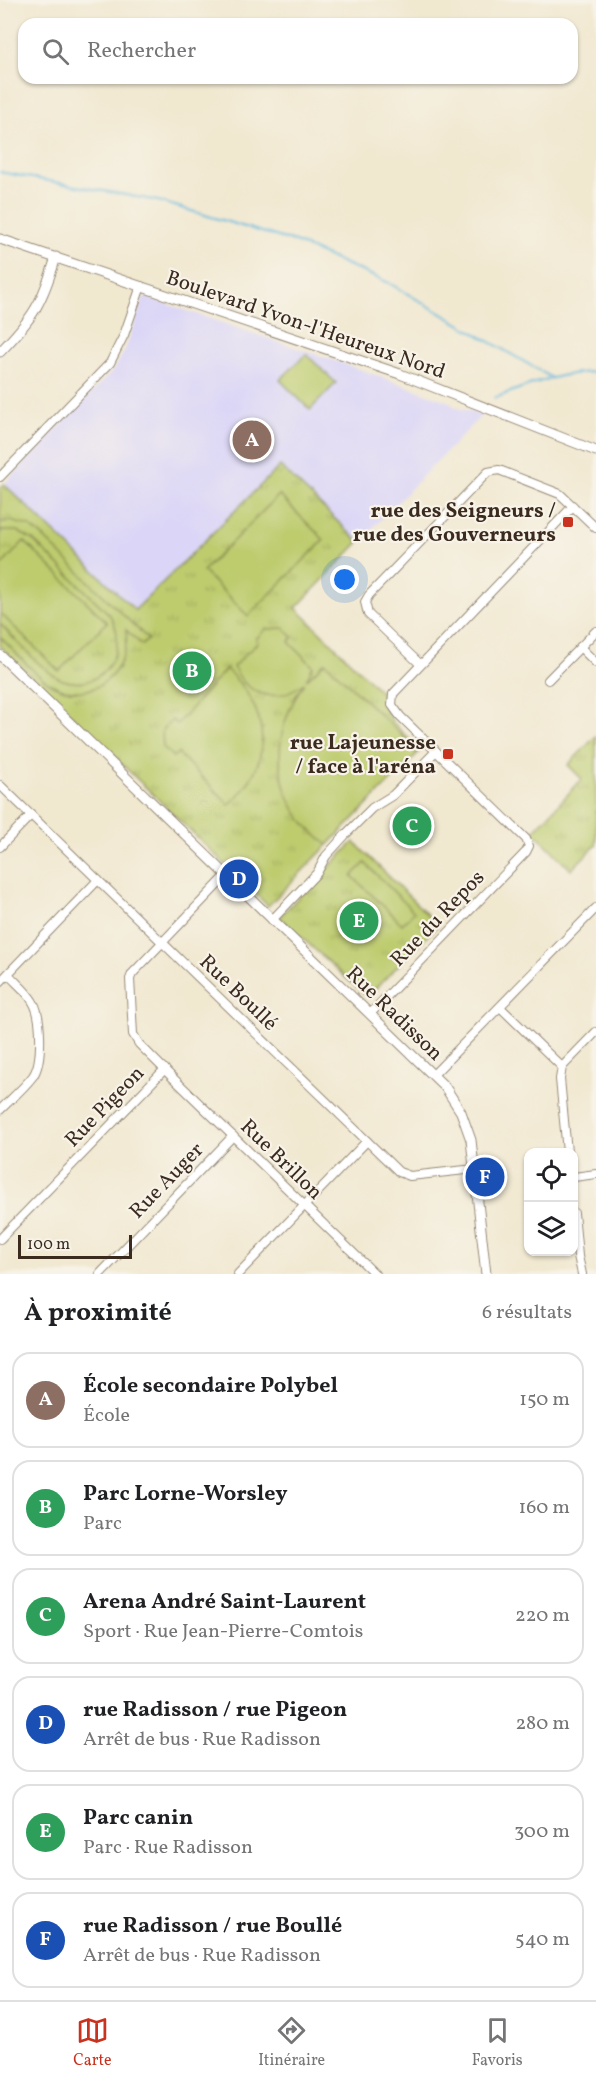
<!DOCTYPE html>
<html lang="fr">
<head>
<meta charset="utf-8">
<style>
  body { margin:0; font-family:Vollkorn,serif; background:#f2f2f2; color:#202124 }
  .controls { position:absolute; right:18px; bottom:18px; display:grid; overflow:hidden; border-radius:12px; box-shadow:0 2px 4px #0004 }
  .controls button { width:54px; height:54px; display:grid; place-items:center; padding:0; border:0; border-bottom:2px solid #e0e0e0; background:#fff; color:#202124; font:30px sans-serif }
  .scale { position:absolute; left:18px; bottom:15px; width:114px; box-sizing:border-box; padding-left:6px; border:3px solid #3b2a1e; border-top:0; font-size:16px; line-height:21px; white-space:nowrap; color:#3b2a1e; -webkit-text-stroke:4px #f7f3e8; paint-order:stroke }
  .you { position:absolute; left:345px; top:580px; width:21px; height:21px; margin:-15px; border:4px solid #fff; border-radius:50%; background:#1a73e8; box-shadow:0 0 0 9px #1a73e833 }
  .badge { display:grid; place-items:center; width:39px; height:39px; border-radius:50%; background:#c8321e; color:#fff; font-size:20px; font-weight:700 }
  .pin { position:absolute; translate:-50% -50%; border:3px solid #fff; box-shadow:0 2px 6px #0006 }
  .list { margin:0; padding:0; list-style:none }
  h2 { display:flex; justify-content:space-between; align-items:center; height:78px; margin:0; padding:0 24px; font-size:26px }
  h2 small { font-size:20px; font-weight:400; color:#757577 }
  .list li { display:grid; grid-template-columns:39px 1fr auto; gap:18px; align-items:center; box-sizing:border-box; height:96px; margin:0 12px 12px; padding:0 12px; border:2px solid #e0e0e0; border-radius:18px }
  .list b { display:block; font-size:22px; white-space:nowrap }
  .list p { margin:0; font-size:20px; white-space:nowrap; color:#757577 }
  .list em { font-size:20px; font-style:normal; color:#757577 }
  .icon { flex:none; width:33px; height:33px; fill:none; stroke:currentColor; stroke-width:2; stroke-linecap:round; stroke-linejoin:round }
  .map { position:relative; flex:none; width:596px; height:1274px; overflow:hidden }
  .search { position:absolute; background:#fff; box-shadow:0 2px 4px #0004; left:18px; right:18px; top:18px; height:66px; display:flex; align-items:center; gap:15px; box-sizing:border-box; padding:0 21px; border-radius:18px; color:#757577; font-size:22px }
  .sheet { height:726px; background:#fff }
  nav { display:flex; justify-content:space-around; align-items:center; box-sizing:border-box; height:84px; border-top:2px solid #e0e0e0; background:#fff; font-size:16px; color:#757577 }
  nav a { display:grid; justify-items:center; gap:3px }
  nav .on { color:#c8321e }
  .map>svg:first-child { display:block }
  .built { fill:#dbd6f7 }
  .grass { fill:url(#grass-tufts); stroke:#7c7b46; stroke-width:1.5 }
  .pitch { fill:#becc6e; stroke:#7c7b46; stroke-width:1.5 }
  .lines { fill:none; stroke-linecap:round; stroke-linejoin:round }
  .stream { stroke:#60b7dd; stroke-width:2 }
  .minor-casing { stroke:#968977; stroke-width:10 }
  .tertiary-casing { stroke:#968977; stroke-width:11 }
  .minor { stroke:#fff; stroke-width:8 }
  .tertiary { stroke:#fff; stroke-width:9 }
  .poi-dot { fill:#c8321e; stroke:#f7f3e8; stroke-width:2 }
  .labels { text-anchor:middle; stroke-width:4.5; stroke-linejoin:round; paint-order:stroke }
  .street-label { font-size:21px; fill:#3b2a1e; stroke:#f7f3e8 }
  .poi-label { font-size:21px; font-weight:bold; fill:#3b2a1e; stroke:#f7f3e8; text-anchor:end }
</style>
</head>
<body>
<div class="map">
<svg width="596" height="1274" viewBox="0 0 596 1274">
  <defs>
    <pattern id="grass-tufts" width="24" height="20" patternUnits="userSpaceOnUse" patternTransform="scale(1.5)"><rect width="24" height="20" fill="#becc6e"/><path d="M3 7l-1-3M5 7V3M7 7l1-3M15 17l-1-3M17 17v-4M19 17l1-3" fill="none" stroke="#a4af5f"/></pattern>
  </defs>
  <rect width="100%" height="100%" fill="#f7f3e8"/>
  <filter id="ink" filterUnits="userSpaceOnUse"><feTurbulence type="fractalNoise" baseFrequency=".0167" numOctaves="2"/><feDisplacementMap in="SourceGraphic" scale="12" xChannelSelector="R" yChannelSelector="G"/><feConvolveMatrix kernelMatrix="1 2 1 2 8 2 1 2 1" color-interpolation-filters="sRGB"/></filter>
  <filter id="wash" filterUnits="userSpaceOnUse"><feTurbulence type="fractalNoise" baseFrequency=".008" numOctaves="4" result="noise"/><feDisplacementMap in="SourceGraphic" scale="24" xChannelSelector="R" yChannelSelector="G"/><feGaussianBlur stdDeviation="1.35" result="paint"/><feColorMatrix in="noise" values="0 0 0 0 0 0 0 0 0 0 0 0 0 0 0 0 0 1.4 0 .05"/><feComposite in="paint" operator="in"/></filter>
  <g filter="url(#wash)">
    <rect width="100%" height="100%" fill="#f1e8d0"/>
    <polygon class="built" points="146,297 365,371 450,402 454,407 482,415 359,542 279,466 135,610 4,484 115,368 125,350 143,300"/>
    <g class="grass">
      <path d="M280,466l79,76 -63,66 88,87c-2,24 21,39 37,55l-153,156 -268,-260v-158l4,-4 131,126z"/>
      <polygon points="596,736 596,845 571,870 538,836 535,837 531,834 582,779 568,765"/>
      <polygon points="354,842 438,925 367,997 279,917"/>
    </g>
    <g class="pitch">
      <polygon points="306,354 336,383 310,410 280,380"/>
      <polygon points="279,495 324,540 248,616 203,571"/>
      <path d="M11,521l18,5 12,9 107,104 -6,6 -16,-15c5,42 -35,77 -75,54 -19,-11 -35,-32 -51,-47v-13c15,15 44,49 63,56 40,14 69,-34 46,-66l-76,-74 -16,-9h-17v-9z"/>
      <polygon points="24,541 107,622 59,671 0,613 0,567"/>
      <path d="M284,628l9,9 -4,5 24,24 -7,14 19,-18 91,87v6l-88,90c-57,-42 -61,-106 -24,-162 -28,21 -54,15 -71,-16l25,-25 -2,-3 10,-10z"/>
      <path d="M226,669c44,41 50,93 3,136l-51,-52 -5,4 -10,-10 -1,-17 10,-10 5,4z"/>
      <polygon points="365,863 414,912 402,924 352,876"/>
    </g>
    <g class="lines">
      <g class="stream">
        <polyline points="0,172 158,201 295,242 389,283 552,378"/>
        <path d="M495,398c33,-13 65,-26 101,-26"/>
      </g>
    </g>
  </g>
  <g filter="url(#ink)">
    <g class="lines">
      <defs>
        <g id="minor">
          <polyline points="0,477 110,363 124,335 141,286"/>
          <polyline points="580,647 596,663"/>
          <polyline points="420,664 368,614 365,602 369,595 488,472 499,470 560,494 596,528"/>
          <polyline points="548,680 596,631"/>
          <polyline points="0,785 399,1172 410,1176 475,1169"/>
          <polyline points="0,847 31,815"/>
          <polyline points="226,876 132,974 130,979 133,1034 139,1044 171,1076 375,1274"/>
          <polyline points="272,920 317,873 326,856 347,833 372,808 393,795 436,751"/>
          <polyline points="0,982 98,880"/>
          <polyline points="500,1007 562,1067 560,1079 567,1152"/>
          <polyline points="370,1014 526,852 529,846 526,839 400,716 392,705 393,694 573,506"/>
          <polyline points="562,1067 596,1032"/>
          <polyline points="434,1074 596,908"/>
          <path d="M0,1110c11,-11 24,-22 33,-34 10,-14 9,-60 0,-74 -6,-11 -17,-19 -25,-28"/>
          <polyline points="574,1177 596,1174"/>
          <polyline points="574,1213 578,1256 582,1274"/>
          <polyline points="0,1239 165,1069"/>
          <polyline points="100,1274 233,1136"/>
          <polyline points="238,1274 367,1141"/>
        </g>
        <g id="tertiary">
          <polyline points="0,239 400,374 596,451"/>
          <path d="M0,352c34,-35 42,-49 56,-95"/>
          <polyline points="0,655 445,1087 461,1112 471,1140 486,1274"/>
        </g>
      </defs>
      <use href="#minor" class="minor-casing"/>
      <use href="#tertiary" class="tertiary-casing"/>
      <use href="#minor" class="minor"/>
      <use href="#tertiary" class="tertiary"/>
    </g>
  </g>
  <g class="poi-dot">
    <rect x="562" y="516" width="12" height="12" rx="3"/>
    <rect x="442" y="748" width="12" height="12" rx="3"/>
  </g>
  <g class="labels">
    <g class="street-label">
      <text transform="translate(306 324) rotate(19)" y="7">Boulevard Yvon-l'Heureux Nord</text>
      <text transform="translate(437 918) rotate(-46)" y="7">Rue du Repos</text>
      <text transform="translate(239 992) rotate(44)" y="7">Rue Boullé</text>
      <text transform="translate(395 1013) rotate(44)" y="7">Rue Radisson</text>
      <text transform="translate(104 1106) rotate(-46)" y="7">Rue Pigeon</text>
      <text transform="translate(282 1159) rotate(44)" y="7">Rue Brillon</text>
      <text transform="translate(166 1180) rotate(-46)" y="7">Rue Auger</text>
    </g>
    <g class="poi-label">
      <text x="556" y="517">rue des Seigneurs /<tspan x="556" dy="24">rue des Gouverneurs</tspan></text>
      <text x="436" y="749">rue Lajeunesse<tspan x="436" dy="24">/ face à l'aréna</tspan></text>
    </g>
  </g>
</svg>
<div class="controls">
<button><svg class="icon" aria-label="locate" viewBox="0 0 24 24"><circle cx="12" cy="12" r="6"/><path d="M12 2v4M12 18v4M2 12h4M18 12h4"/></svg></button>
<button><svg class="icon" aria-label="layers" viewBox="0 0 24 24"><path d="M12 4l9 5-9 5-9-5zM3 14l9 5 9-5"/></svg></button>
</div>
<div class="scale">100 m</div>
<div class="you"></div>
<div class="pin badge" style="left:252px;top:440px;background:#8d6e63">A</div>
<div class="pin badge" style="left:192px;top:671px;background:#2e9e5b">B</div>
<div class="pin badge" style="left:412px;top:826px;background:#2e9e5b">C</div>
<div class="pin badge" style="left:239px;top:879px;background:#1a4fb4">D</div>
<div class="pin badge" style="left:359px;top:921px;background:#2e9e5b">E</div>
<div class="pin badge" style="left:485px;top:1177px;background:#1a4fb4">F</div>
<div class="search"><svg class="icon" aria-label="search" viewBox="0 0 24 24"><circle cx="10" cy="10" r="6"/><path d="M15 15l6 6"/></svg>Rechercher</div>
</div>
<section class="sheet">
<h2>À proximité<small>6 résultats</small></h2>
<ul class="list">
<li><span class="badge" style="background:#8d6e63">A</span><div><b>École secondaire Polybel</b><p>École</p></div><em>150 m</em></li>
<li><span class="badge" style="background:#2e9e5b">B</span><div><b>Parc Lorne-Worsley</b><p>Parc</p></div><em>160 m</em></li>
<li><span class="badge" style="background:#2e9e5b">C</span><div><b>Arena André Saint-Laurent</b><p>Sport · Rue Jean-Pierre-Comtois</p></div><em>220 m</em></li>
<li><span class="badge" style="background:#1a4fb4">D</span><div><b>rue Radisson / rue Pigeon</b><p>Arrêt de bus · Rue Radisson</p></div><em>280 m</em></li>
<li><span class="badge" style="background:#2e9e5b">E</span><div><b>Parc canin</b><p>Parc · Rue Radisson</p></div><em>300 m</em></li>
<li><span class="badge" style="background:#1a4fb4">F</span><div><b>rue Radisson / rue Boullé</b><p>Arrêt de bus · Rue Radisson</p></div><em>540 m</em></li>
</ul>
</section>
<nav>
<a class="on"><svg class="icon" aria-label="map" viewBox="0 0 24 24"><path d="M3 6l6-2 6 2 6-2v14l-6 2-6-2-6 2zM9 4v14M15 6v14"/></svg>Carte</a>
<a><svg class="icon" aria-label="directions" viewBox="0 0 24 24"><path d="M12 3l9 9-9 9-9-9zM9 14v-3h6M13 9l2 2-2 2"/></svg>Itinéraire</a>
<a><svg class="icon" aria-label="saved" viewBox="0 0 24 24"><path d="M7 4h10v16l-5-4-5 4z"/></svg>Favoris</a>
</nav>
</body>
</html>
